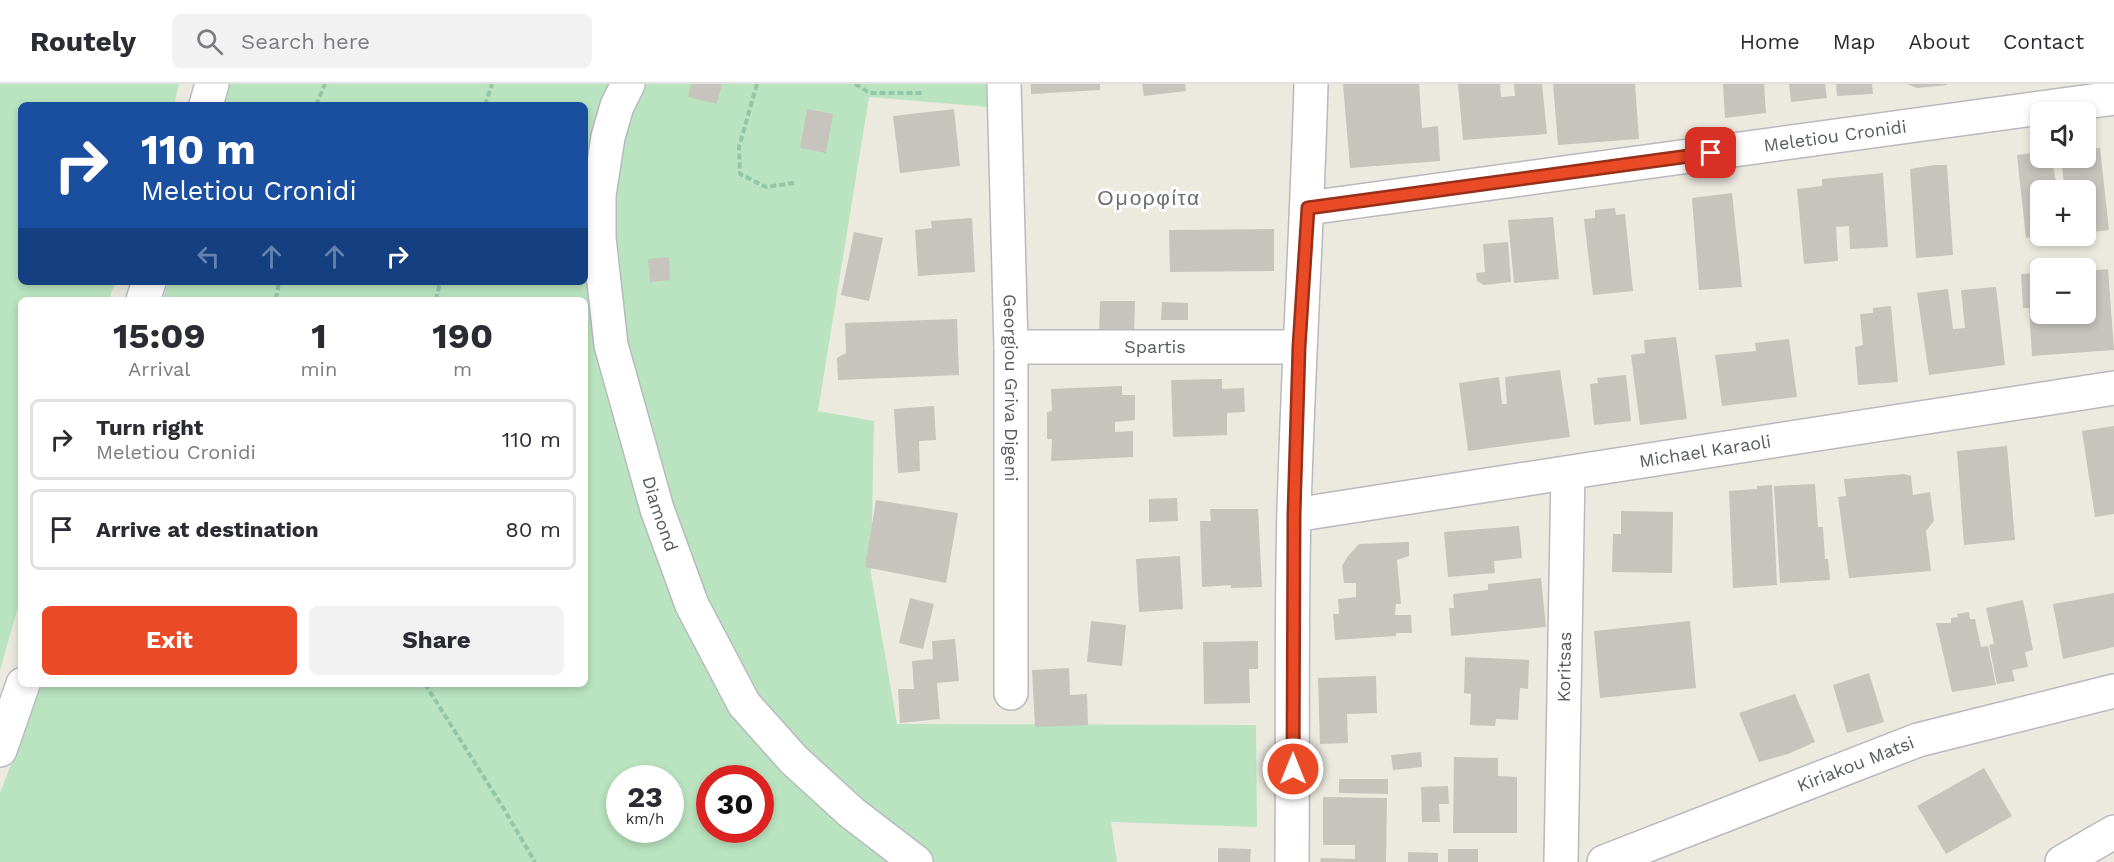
<!DOCTYPE html>
<html lang="en">
<head>
<meta charset="utf-8">
<style>
  :root { --surface:#fff; --page:#f2f2f3; --text:#2b2b33; --muted:#7c7c81; --line:#e1e1e2; --accent:#ea4a26 }
  body { margin:0; font-family:"Work Sans",sans-serif; background:var(--page); color:var(--text); height:100vh; display:flex; flex-direction:column; font-size:22px; white-space:nowrap }
  * { box-sizing:border-box; margin:0 }
  p { font-size:20px; color:var(--muted) }
  .icon { flex:none; width:33px; height:33px; fill:none; stroke:currentColor; stroke-width:2; stroke-linecap:round; stroke-linejoin:round }
  .map { position:relative; flex:1; overflow:hidden }
  .drawer { position:absolute; left:18px; top:213px; width:570px; height:390px; display:flex; flex-direction:column; background:var(--surface); border-radius:9px; box-shadow:0 3px 9px #0003 }
  .drawer>* { flex:none }
  .hud { position:absolute; left:18px; top:18px; width:570px; height:183px; border-radius:9px; box-shadow:0 3px 9px #0003; background:#1a4fa0; color:#fff; overflow:hidden }
  .tools { position:absolute; left:2030px; top:18px; display:grid; gap:12px }
  .tools a { display:grid; place-items:center; width:66px; height:66px; border-radius:9px; background:var(--surface); box-shadow:0 3px 9px #0003; font-size:30px }
  .speed { position:absolute; left:606px; top:681px; display:flex; gap:12px; font-size:30px; font-weight:700; text-align:center }
  .speed>* { display:grid; place-content:center; width:78px; height:78px; border-radius:50%; background:var(--surface); box-shadow:0 3px 9px #0003; line-height:1 }
  .speed small { font-size:15px; font-weight:400 }
  .speed .limit { border:9px solid #d22; background:#fff; color:#111 }
  .pin { position:absolute; display:grid; place-items:center; width:51px; height:51px; color:#fff; margin:-26px; border-radius:12px; box-shadow:0 3px 9px #0006 }
  .me { position:absolute; width:66px; margin:-33px; rotate:0deg; stroke-linejoin:round; filter:drop-shadow(0 0 4px #0008) }
  .turn { display:flex; align-items:center; gap:21px; height:126px; padding:0 24px; font-size:27px }
  .turn .icon { width:78px; height:78px; stroke-width:2.5 }
  .turn b { display:block; font-size:42px; line-height:51px }
  .lanes { display:flex; align-items:center; height:57px; padding:0 24px; background:#0003; justify-content:center; gap:30px; direction:ltr }
  .lanes .off { opacity:.35 }
  .eta { display:flex; justify-content:space-evenly; align-items:center; height:102px; text-align:center }
  .eta b { font-size:36px; font-weight:700; line-height:42px }
  .primary-button { display:flex; gap:12px; margin-top:auto; padding:12px 24px }
  .primary-button a { flex:1; height:69px; border-radius:9px; background:var(--accent); color:#fff; font-size:24px; font-weight:700; line-height:69px; text-align:center }
  .primary-button a+a { background:var(--page); color:var(--text) }
  ul { padding:0; list-style:none }
  li { display:flex; align-items:center; gap:18px; height:81px; margin:0 12px 9px; padding:0 12px; border:3px solid var(--line); border-radius:9px }
  li div { flex:1 }
  li b { display:block; font-size:22px }
  li em { font-style:normal }
  header { display:flex; align-items:center; gap:36px; box-sizing:border-box; height:84px; padding:0 30px; background:var(--surface); border-bottom:2px solid var(--line) }
  header strong { font-size:28px }
  nav { display:flex; gap:33px; margin-inline-start:auto; font-size:21px }
  .search { width:420px; height:54px; background:var(--page); display:flex; align-items:center; gap:15px; box-sizing:border-box; padding:0 21px; border-radius:9px; color:var(--muted); font-size:22px }
  .map>svg:first-child { display:block }
  .green { fill:#bae4bf; fill-rule:evenodd }
  .building { fill:#c6c4bc }
  .lines { fill:none; stroke-linecap:round; stroke-linejoin:round }
  .street-casing { stroke:#b7b9be; stroke-width:36 }
  .secondary-casing { stroke:#babcc4; stroke-width:36 }
  .path { stroke:#93c5a7; stroke-width:4; stroke-dasharray:6 3; stroke-linecap:butt }
  .street { stroke:#fff; stroke-width:33 }
  .secondary { stroke:#fff; stroke-width:33 }
  .route-casing { stroke:#983019; stroke-width:15 }
  .route { stroke:#ea4a26; stroke-width:10 }
  .labels { text-anchor:middle; stroke-width:6; stroke-linejoin:round; paint-order:stroke }
  .street-label { font-size:18px; fill:#585b60; stroke:#fff }
  .quarter-label { font-size:21px; letter-spacing:1.5px; fill:#696d72; stroke:#fff }
</style>
</head>
<body>
<header>
<strong>Routely</strong>
<div class="search"><svg class="icon" aria-label="search" viewBox="0 0 24 24"><circle cx="10" cy="10" r="6"/><path d="M15 15l6 6"/></svg>Search here</div>
<nav><a>Home</a><a>Map</a><a>About</a><a>Contact</a></nav>
</header>
<div class="map">
<svg width="2114" height="778" viewBox="0 0 2114 778">
  <rect width="100%" height="100%" fill="#eceadf"/>
  <path class="green" d="M0,0H179L174,21H21V198H115L109,216H21V513L0,586Z
    M228,0H989V23L869,13L818,327L874,337L871,490L897,640L1256,641L1257,743L1111,738L1117,778H0V709L42,600H585V216H163L168,198H585V21H222ZM620,694H670V746H620ZM710,694H760V746H710Z"/>
  <path class="building" d="M691,0H722L717,20L688,13Z
    M1031,0H1100V6L1031,10Z
    M1142,0H1185L1186,7L1144,12Z
    M1343,0H1419L1422,44L1438,42L1440,77L1350,84Z
    M1458,0H1500L1501,13L1515,12L1514,0H1542L1547,50L1463,56Z
    M1553,0H1635L1639,55L1558,61Z
    M1723,0H1764L1766,29L1725,34Z
    M1789,0H1825L1827,14L1791,18Z
    M1836,0H1872L1873,10L1837,12Z
    M1907,0H1947L1948,1L1917,4Z
    M807,25L833,30L826,69L800,64Z
    M954,25L960,82L900,89L893,32Z
    M2100,64L2109,146L2085,149V106H2071V99L2064,100L2061,74H2085V65Z
    M2040,68V74H2052L2057,106H2040V152L2026,154L2017,71Z
    M1934,81H1947L1953,171L1916,174L1910,85Z
    M1883,89L1888,163L1850,165L1849,142L1836,143L1838,177L1804,180L1797,105L1822,102V95Z
    M1732,109L1742,203L1699,206L1692,114Z
    M1615,124L1616,131L1625,130L1633,207L1593,211L1584,135L1595,134V126Z
    M1553,133L1559,195L1514,199L1508,136Z
    M972,134L975,188L918,192L915,146L932,144L931,137Z
    M1274,145V187L1170,188L1169,146Z
    M854,148L883,154L869,217L841,211Z
    M1508,158L1511,198L1484,201L1477,197L1476,189L1485,188L1483,160Z
    M669,173L670,196L650,198L648,175Z
    M2108,185L2114,266L2032,272L2029,224H2023L2021,190L2040,189V230H2085V187Z
    M1996,203L2005,281L1929,291L1917,209L1948,205L1953,245L1965,244L1961,206Z
    M1100,217H1135L1134,251L1099,250Z
    M1162,218L1188,219V236H1161Z
    M1891,222L1898,298L1858,301L1855,263L1863,261L1860,230L1873,229V224Z
    M957,235L959,291L838,296L837,274L846,269L845,239Z
    M1676,253L1687,335L1640,341L1631,271L1645,269L1644,256Z
    M1789,255L1797,313L1722,322L1715,271L1756,267L1755,259Z
    M1560,286L1570,353L1468,367L1459,299L1499,293L1502,320H1507L1505,293Z
    M1626,291L1631,337L1594,341L1590,300L1598,299L1597,294Z
    M1222,295V305L1244,304L1245,328L1227,329V351L1173,353L1171,296Z
    M1122,302V311H1135V336L1115,338V348L1133,347V373L1051,377L1052,355H1047V328L1052,327L1051,305Z
    M934,322L936,356L919,357L920,387L898,389L894,325Z
    M2114,342V430L2095,433L2082,347Z
    M2007,362L2015,456L1964,461L1957,367Z
    M1905,390L1911,392L1913,411L1930,408L1934,437L1926,447L1931,487L1849,494L1838,413L1846,412L1844,395Z
    M1815,400L1818,443H1823L1825,475H1828L1830,496L1780,499L1774,402Z
    M1772,401L1777,501L1733,504L1729,407L1757,405V402Z
    M1177,414L1178,437L1149,438V415Z
    M876,416L958,429L946,499L865,483Z
    M1210,425H1258L1262,503L1231,504V501L1202,503L1200,437H1211Z
    M1621,427L1673,428L1672,489L1612,488L1613,450H1621Z
    M1519,442L1522,474L1494,477L1495,489L1448,493L1444,448Z
    M1409,458V472L1397,476L1401,520H1396L1395,531H1411L1412,549H1396V552L1335,556L1333,530H1339L1338,515L1356,513V499H1344L1342,482L1348,472L1359,460Z
    M1180,472L1183,525L1139,528L1136,475Z
    M1541,494L1546,543L1451,552L1449,524H1454L1453,510L1488,506V500Z
    M2114,509V563L2063,575L2053,520Z
    M910,514L934,520L923,565L899,559Z
    M2023,516L2033,566L2025,568L2028,583L2012,586L2015,597L1997,600L1989,561L1994,560L1986,524Z
    M1969,528L1970,535H1975L1981,563L1988,562L1996,601L1952,608L1936,539H1951V534L1958,533L1957,530Z
    M1091,537L1126,541L1122,582L1087,578Z
    M1690,537L1696,604L1600,614L1594,547Z
    M955,555L959,597L937,599L940,635L900,639L898,605H914L912,577L933,575L932,557Z
    M1258,557V585H1249L1250,619L1204,620L1203,558Z
    M1465,573L1529,576L1528,605L1520,604L1518,636L1496,635L1495,642L1470,641L1471,610L1464,609Z
    M1069,584L1070,611L1087,610L1088,641L1035,643L1032,586Z
    M1869,589L1884,638L1847,649L1833,601Z
    M1376,592L1377,629L1347,630L1348,659L1320,660L1318,594Z
    M1795,610L1815,658L1788,670L1759,678L1739,629Z
    M1421,668L1422,683L1393,686L1391,671Z
    M1454,673L1498,674V692L1517,693V749H1453Z
    M1984,684L2012,732L1946,770L1917,722Z
    M1339,695H1388V710L1339,709Z
    M1448,702L1449,720H1439L1440,738H1422L1421,703Z
    M1323,713L1387,714L1386,778H1320L1321,774L1355,775V761H1323Z
    M1218,764L1251,765L1250,778H1218Z
    M1448,765H1478V778H1448Z
    M1408,768L1438,769V778H1408Z"/>
  <g class="lines">
    <defs>
      <g id="street">
        <path id="s1" d="M628,0L617,22L608,53L599,111V154L611,261L657,425L692,521L744,620L794,676L852,729L916,778"/>
        <path id="s2" d="M1004,0L1011,263V609"/>
        <path id="s3" d="M1308,124L2114,14"/>
        <path id="s4" d="M1011,263H1299"/>
        <path id="s5" d="M1294,431L2114,304"/>
        <path d="M1292,778C1293,661 1291,544 1294,427C1298,285 1307,143 1311,0"/>
        <path id="s6" d="M1561,778L1568,389"/>
        <path id="s7" d="M1604,778L1918,656L2114,607"/>
        <path d="M2062,778L2114,748"/>
      </g>
      <path id="secondary" d="M206,21L212,0
        M143,216L149,198
        M0,666L23,600"/>
    </defs>
    <use href="#street" class="street-casing"/>
    <use href="#secondary" class="secondary-casing"/>
    <path class="path" d="M757,0L739,63L740,90L766,103L794,99
      M855,0L870,9H924
      M316,21L325,0
      M485,21L492,0
      M276,215L279,198
      M436,216L440,198
      M425,600L504,725L535,778"/>
    <use href="#street" class="street"/>
    <use href="#secondary" class="secondary"/>
  </g>
  <g class="lines">
    <defs>
      <path id="route" d="M1293,685L1294,430L1299,263L1308,124L1711,69"/>
    </defs>
    <use href="#route" class="route-casing"/>
    <use href="#route" class="route"/>
  </g>
  <g class="labels">
    <g class="street-label">
      <text dy="6" stroke="none"><textPath href="#s3" startOffset="532">Meletiou Cronidi</textPath></text>
      <text dy="6" stroke="none"><textPath href="#s4" startOffset="144">Spartis</textPath></text>
      <text dy="6" stroke="none"><textPath href="#s2" startOffset="304">Georgiou Griva Digeni</textPath></text>
      <text dy="6" stroke="none"><textPath href="#s5" startOffset="416">Michael Karaoli</textPath></text>
      <text dy="6" stroke="none"><textPath href="#s1" startOffset="442">Diamond</textPath></text>
      <text dy="6" stroke="none"><textPath href="#s6" startOffset="195">Koritsas</textPath></text>
      <text dy="6" stroke="none"><textPath href="#s7" startOffset="270">Kiriakou Matsi</textPath></text>
    </g>
    <g class="quarter-label">
      <text x="1149" y="121">Ομορφίτα</text>
    </g>
  </g>
</svg>
<div class="tools">
<a><svg class="icon" aria-label="sound" viewBox="0 0 24 24"><path d="M4 9h4l5-4v14l-5-4H4zM17 9q2 3 0 6"/></svg></a>
<a>+</a>
<a>−</a>
</div>
<div class="speed"><div>23<small>km/h</small></div><div class="limit">30</div></div>
<div class="pin" style="left:1711px;top:69px;background:#d93025"><svg class="icon" aria-label="arrive" viewBox="0 0 24 24"><path d="M6 21V4h12l-3 4 3 4H6"/></svg></div>
<svg class="me" style="left:1293px;top:685px" viewBox="-20 -20 40 40"><circle r="17" fill="#ea4a26" stroke="#fff" stroke-width="3"/><path d="M0-11L8 9 0 5-8 9z" fill="#fff"/></svg>
<div class="hud">
<div class="turn"><svg class="icon" aria-label="right" viewBox="0 0 24 24"><path d="M7 20v-9h11M14 6l5 5-5 5"/></svg><div><b>110 m</b>Meletiou Cronidi</div></div>
<div class="lanes"><svg class="icon off" aria-label="left" viewBox="0 0 24 24"><path d="M17 20v-9H6M10 6l-5 5 5 5"/></svg><svg class="icon off" aria-label="ahead" viewBox="0 0 24 24"><path d="M12 20V5M6 11l6-6 6 6"/></svg><svg class="icon off" aria-label="ahead" viewBox="0 0 24 24"><path d="M12 20V5M6 11l6-6 6 6"/></svg><svg class="icon" aria-label="right" viewBox="0 0 24 24"><path d="M7 20v-9h11M14 6l5 5-5 5"/></svg></div>
</div>
<section class="drawer">
<div class="eta">
<div><b>15:09</b><p>Arrival</p></div>
<div><b>1</b><p>min</p></div>
<div><b>190</b><p>m</p></div>
</div>
<ul>
<li><svg class="icon" aria-label="right" viewBox="0 0 24 24"><path d="M7 20v-9h11M14 6l5 5-5 5"/></svg><div><b>Turn right</b><p>Meletiou Cronidi</p></div><em>110 m</em></li>
<li><svg class="icon" aria-label="arrive" viewBox="0 0 24 24"><path d="M6 21V4h12l-3 4 3 4H6"/></svg><div><b>Arrive at destination</b></div><em>80 m</em></li>
</ul>
<div class="primary-button"><a>Exit</a><a>Share</a></div>
</section>
</div>
</body>
</html>
